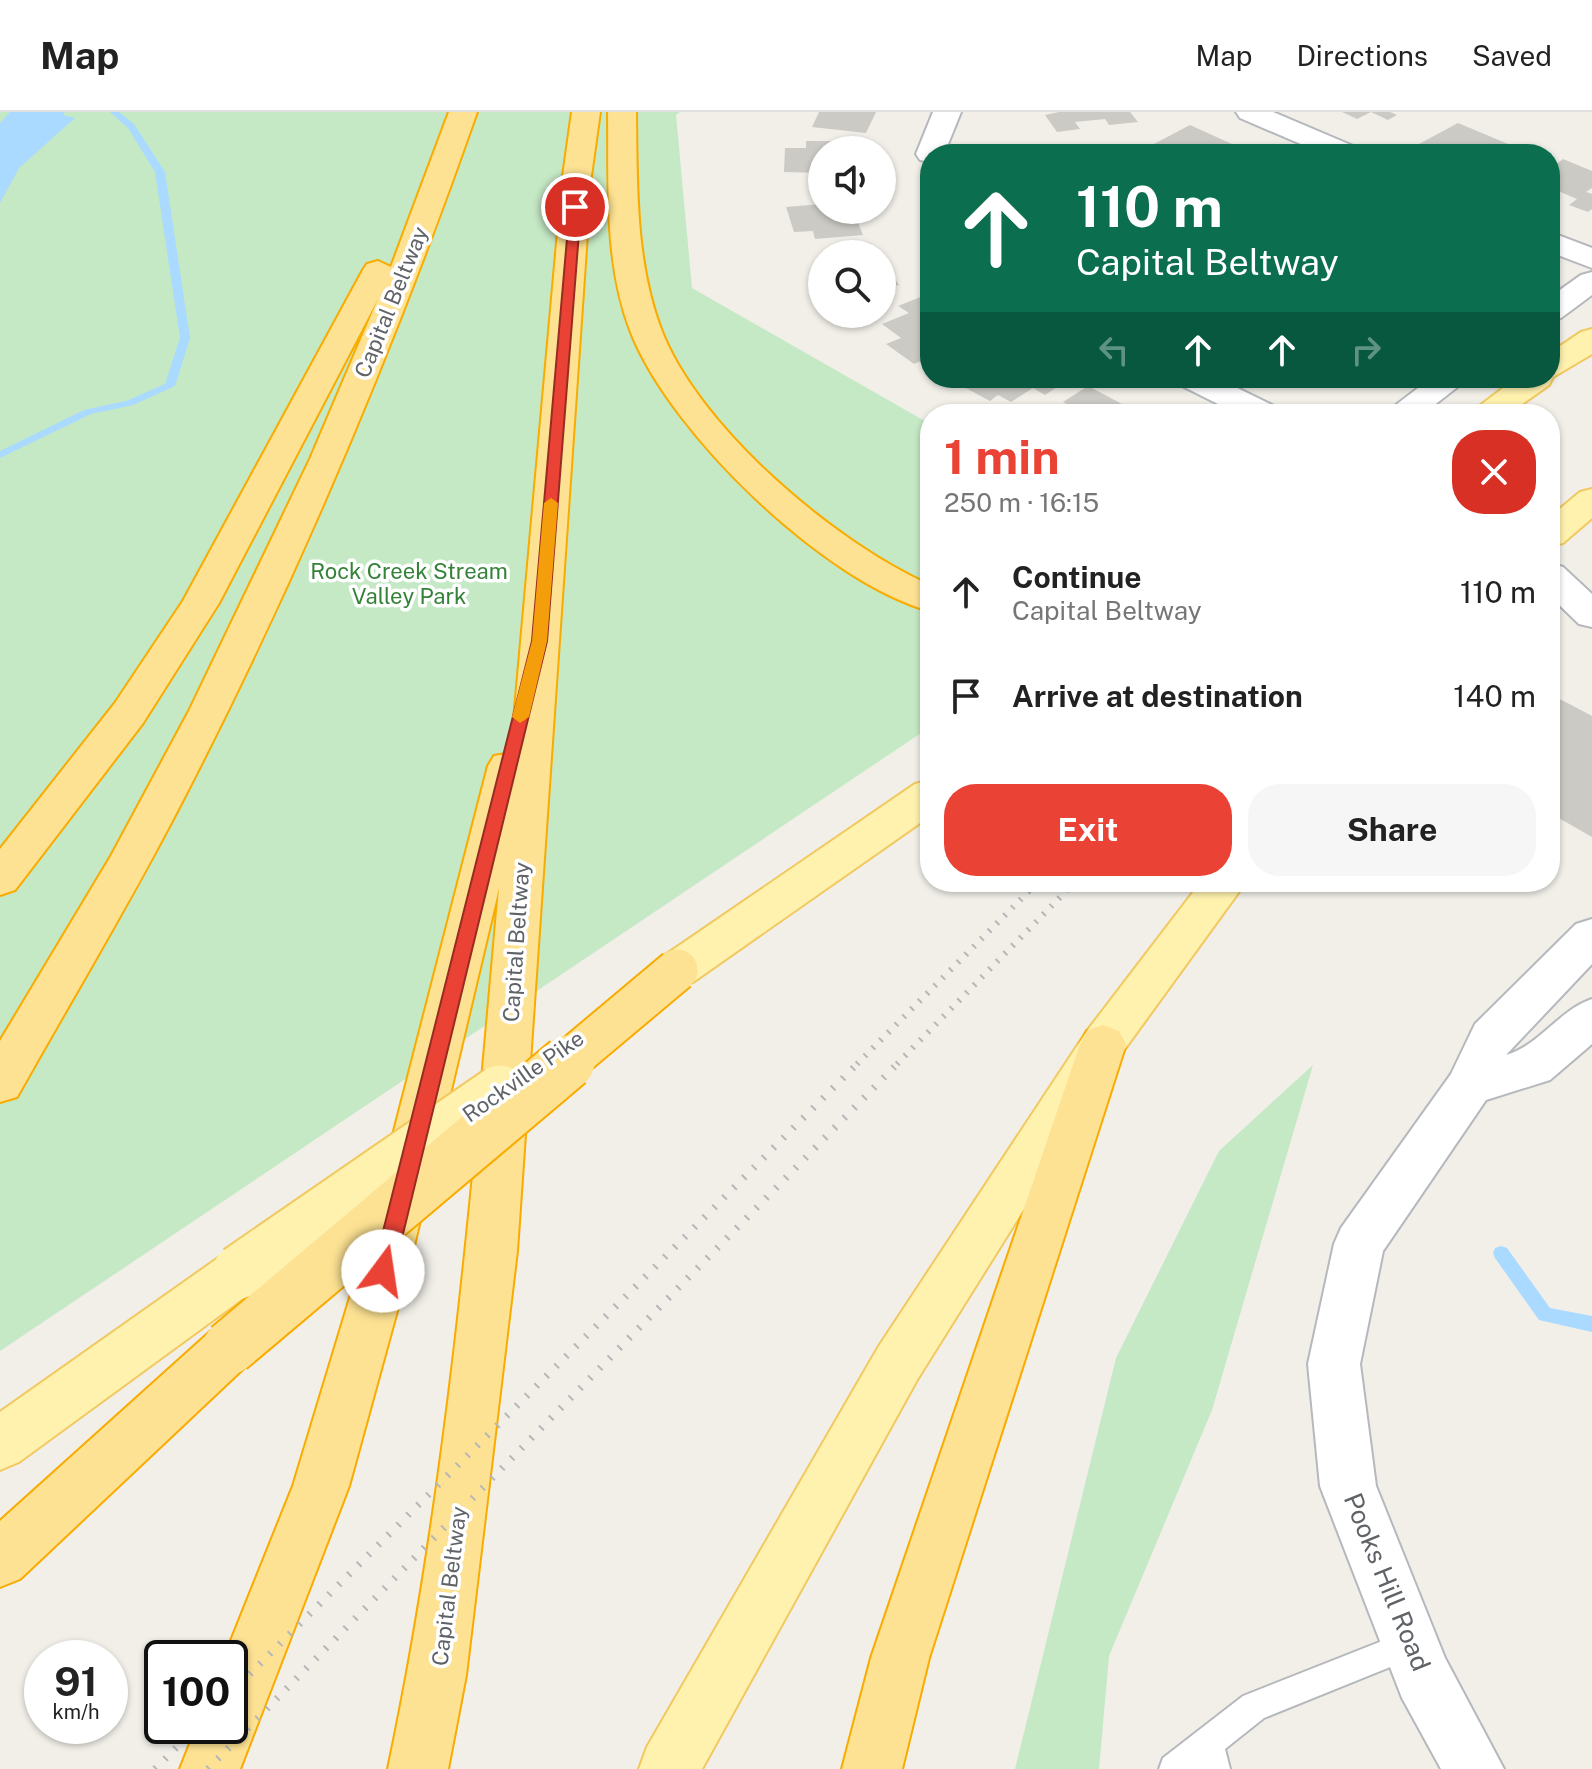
<!DOCTYPE html>
<html lang="en">
<head>
<meta charset="utf-8">
<style>
  :root { --surface:#fff; --page:#f6f6f6; --text:#222; --muted:#767676; --line:#e0e0e0; --accent:#ea4335 }
  body { margin:0; font-family:"Public Sans",sans-serif; background:var(--page); color:var(--text); height:100vh; display:flex; flex-direction:column; font-size:30px; white-space:nowrap }
  * { box-sizing:border-box; margin:0 }
  p { font-size:26px; color:var(--muted) }
  .icon { flex:none; width:44px; height:44px; fill:none; stroke:currentColor; stroke-width:2; stroke-linecap:round; stroke-linejoin:round }
  .map { position:relative; flex:1; overflow:hidden }
  .panel { position:absolute; left:920px; top:292px; width:640px; height:488px; display:flex; flex-direction:column; background:var(--surface); border-radius:32px; box-shadow:0 2px 6px #0004 }
  .panel>* { flex:none }
  .banner { position:absolute; left:920px; top:32px; width:640px; height:244px; border-radius:32px; box-shadow:0 2px 6px #0004; background:#0b6e4f; color:#fff; overflow:hidden }
  .buttons { position:absolute; left:808px; top:24px; display:grid; gap:16px }
  .buttons a { display:grid; place-items:center; width:88px; height:88px; border-radius:50%; background:var(--surface); box-shadow:0 2px 6px #0004; font-size:40px }
  .speed { position:absolute; left:24px; top:1528px; display:flex; gap:16px; font-size:40px; font-weight:700; text-align:center }
  .speed>* { display:grid; place-content:center; width:104px; height:104px; border-radius:50%; background:var(--surface); box-shadow:0 2px 6px #0004; line-height:1 }
  .speed small { font-size:20px; font-weight:400 }
  .speed .limit { border:4px solid #111; border-radius:12px; background:#fff; color:#111 }
  .pin { position:absolute; display:grid; place-items:center; width:68px; height:68px; color:#fff; margin:-34px; border:4px solid #fff; border-radius:50%; box-shadow:0 2px 8px #0007 }
  .me { position:absolute; width:88px; margin:-44px; rotate:14deg; stroke-linejoin:round; filter:drop-shadow(0 0 6px #0008) }
  .turn { display:flex; align-items:center; gap:28px; height:168px; padding:0 24px; font-size:36px }
  .turn .icon { width:104px; height:104px; stroke-width:2.5 }
  .turn b { display:block; font-size:56px; line-height:68px }
  .lanes { display:flex; align-items:center; height:76px; padding:0 24px; background:#0003; justify-content:center; gap:40px; direction:ltr }
  .lanes .off { opacity:.35 }
  .round { display:grid; place-items:center; flex:none; width:84px; height:84px; border-radius:32px; background:var(--page) }
  .overview { display:flex; align-items:center; justify-content:space-between; height:136px; padding:0 24px }
  h1 { font-size:48px; font-weight:700; line-height:60px; color:var(--accent) }
  .action { display:flex; gap:16px; margin-top:auto; padding:16px 24px }
  .action a { flex:1; height:92px; border-radius:32px; background:var(--accent); color:#fff; font-size:32px; font-weight:700; line-height:92px; text-align:center }
  .action a+a { background:var(--page); color:var(--text) }
  ul { padding:0; list-style:none }
  li { display:flex; align-items:center; gap:24px; height:104px; padding:0 24px }
  li div { flex:1 }
  li b { display:block; font-size:30px }
  li em { font-style:normal }
  header { display:flex; align-items:center; gap:48px; box-sizing:border-box; height:112px; padding:0 40px; background:var(--surface); border-bottom:2px solid var(--line) }
  header strong { font-size:38px }
  nav { display:flex; gap:44px; margin-inline-start:auto; font-size:28px }
  .map>svg:first-child { display:block }
  .green { fill:#c5e8c5 }
  .water { fill:#aadaff }
  .lines { fill:none; stroke-linecap:round; stroke-linejoin:round }
  .stream { fill:#aadaff; fill-rule:evenodd }
  .building { fill:#cccac5 }
  .service-casing { stroke:#b5b8bc; stroke-width:4 }
  .minor-casing { stroke:#b5b8bc; stroke-width:4 }
  .tertiary-casing { stroke:#b5b8bc; stroke-width:4 }
  .primary-casing { stroke:#f2c960; stroke-width:4 }
  .motorway-casing { stroke:#f9ab00; stroke-width:4 }
  .service { fill:#fff; fill-rule:evenodd }
  .minor { fill:#fff; fill-rule:evenodd }
  .tertiary { fill:#fff; fill-rule:evenodd }
  .primary { fill:#fff2af; fill-rule:evenodd }
  .motorway { fill:#fde293; fill-rule:evenodd }
  .rail-far1 { stroke:#b6b7b8; stroke-width:6; stroke-dasharray:2 9; stroke-linecap:butt }
  .rail { stroke:#b6b7b8; stroke-width:7; stroke-dasharray:2 12; stroke-linecap:butt }
  .primary-bridge-casing { stroke:#f2c960; stroke-width:57; stroke-linecap:butt }
  .motorway-bridge-far1-casing { stroke:#f9ab00; stroke-width:45; stroke-linecap:butt }
  .motorway-bridge-casing { stroke:#f9ab00; stroke-width:57; stroke-linecap:butt }
  .primary-bridge { stroke:#fff2af; stroke-width:53 }
  .motorway-bridge-far1 { stroke:#fde293; stroke-width:41 }
  .motorway-bridge { stroke:#fde293; stroke-width:53 }
  .route { fill:#ea4335; stroke:#982c22; stroke-width:2 }
  .slow { fill:#f59e0b }
  .labels { text-anchor:middle; stroke-width:7; stroke-linejoin:round; paint-order:stroke }
  .street-label { font-size:22px; fill:#5f6368; stroke:#fff }
  .park-label { font-size:22px; fill:#348238; stroke:#fff }
  .near-street-label { font-size:26px; fill:#5f6368; stroke:#fff }
</style>
</head>
<body>
<header>
<strong>Map</strong>
<nav><a>Map</a><a>Directions</a><a>Saved</a></nav>
</header>
<div class="map">
<svg width="1592" height="1657" viewBox="0 0 1592 1657">
  <rect width="100%" height="100%" fill="#f1efe8"/>
  <path class="green" d="M0,0H680L676,3L692,176L930,312V615L0,1239Z
    M1313,953L1212,1298L1109,1544L1099,1657H1015L1116,1246L1219,1039Z"/>
  <path class="water" d="M10,0H65L63,3L75,6L19,56L0,91V11Z"/>
  <g class="lines">
    <path class="stream" d="M110,0H119L134,12L165,60L190,226L175,274L133,293L91,302L0,346V339L84,298L126,289L165,272L180,226L155,60L128,16Z
      M1501,1134L1507,1136L1550,1196L1592,1204V1220L1539,1208L1495,1146L1493,1141L1495,1136Z"/>
  </g>
  <path class="building" d="M819,0H876L866,21L812,15Z
    M1059,0H1130L1138,10L1109,13L1105,7L1075,10L1080,17L1057,20L1045,3Z
    M1342,0H1390L1397,3L1388,8L1371,0L1357,7Z
    M1458,11L1513,34L1498,42H1479L1459,34L1441,42L1419,32Z
    M1190,13L1254,42H1170L1152,33Z
    M806,29H854V38H822V61L784,60L785,36H806Z
    M1014,39H1062V42H1014Z
    M1563,47L1592,59V76L1586,80L1592,82V97L1588,100L1569,93L1577,87L1558,79L1550,85V57Z
    M822,92V98H853L863,123L815,127L813,119L794,120L786,95Z
    M870,131L877,142H821V140Z
    M882,149L899,173L882,176Z
    M928,182L930,245L914,252L886,232L901,226L882,212L909,201L898,194Z
    M970,266H1064L1068,268L1045,283L1033,276L1011,290L998,283L990,289L960,273Z
    M1088,274L1141,302H1071L1077,298L1063,290Z
    M1556,585L1592,604V725L1550,701V591Z"/>
  <g class="lines">
    <defs>
      <path id="service" d="M1410,1518L1420,1523L1425,1533L1420,1543L1264,1606L1225,1637L1230,1657H1159L1163,1646L1243,1584Z"/>
      <path id="minor" d="M933,0H961L944,42H930V50L920,48L916,42Z
        M1236,0H1273L1358,36L1362,42H1324L1240,6Z
        M1550,120L1592,136V156L1550,140Z
        M1592,160V183L1561,206L1550,208V185L1581,163Z
        M1176,266H1217L1276,295L1281,302H1238L1180,273Z
        M1431,266H1469L1423,302H1384Z"/>
      <path id="tertiary" d="M1550,451L1563,455L1592,482V515L1579,512L1550,484Z
        M1592,807V852L1506,943C1540,933 1559,898 1592,887V932L1550,968L1486,988L1383,1139L1360,1252L1376,1374L1445,1546L1504,1657H1441L1402,1586L1320,1374L1308,1252L1334,1132L1341,1116L1451,962L1475,912L1576,812Z"/>
      <path id="primary" d="M1592,217V242L1553,265L1549,273L1508,302H1469L1516,266H1550V241L1581,220Z
        M1592,377V406L1563,431L1550,434V405L1580,380Z
        M930,668V704L693,870L677,876L661,870L655,858L661,846L915,672Z
        M1201,770H1246L1119,945L917,1268L702,1657H639L647,1635L879,1234L1087,919Z
        M239,1137L257,1144L264,1160L257,1176L19,1350L0,1358V1300L221,1144Z"/>
      <path id="motorway" d="M449,0H477C395,234 299,463 185,684C133,786 73,885 17,985L0,990V929L111,744L189,599L310,347L378,187L219,491L143,611L15,778L0,783V737L115,591L183,489L363,158L367,152L378,149L391,155Z
        M572,0H600L591,64L517,1139L466,1563L448,1657H388C449,1368 473,1070 499,776L408,1159L349,1374L240,1657H180L197,1614H230V1546H224L293,1374L358,1159L488,654L494,644L511,641L563,64Z
        M608,0H636C637,71 635,149 661,217C698,315 835,431 930,473V499C825,471 668,319 630,218C604,150 609,71 608,0Z
        M1103,913L1119,919L1126,932L929,1546L902,1657H842L871,1546L1080,932L1087,919Z
        M229,1212L247,1219L255,1236L247,1253L20,1467L0,1475V1409L211,1219Z"/>
    </defs>
    <use href="#service" class="service-casing"/>
    <use href="#minor" class="minor-casing"/>
    <use href="#tertiary" class="tertiary-casing"/>
    <use href="#primary" class="primary-casing"/>
    <use href="#motorway" class="motorway-casing"/>
    <use href="#service" class="service"/>
    <use href="#minor" class="minor"/>
    <use href="#tertiary" class="tertiary"/>
    <use href="#primary" class="primary"/>
    <use href="#motorway" class="motorway"/>
    <path class="rail-far1" d="M857,952L1038,770
      M897,952L1075,770"/>
    <path class="rail" d="M230,1582L859,950
      M155,1657L198,1614
      M208,1657L899,950"/>
    <defs>
      <path id="primary-bridge" d="M239,1160L500,980"/>
      <path id="motorway-bridge-far1" d="M565,952L677,858"/>
      <path id="motorway-bridge" d="M229,1236L568,950"/>
    </defs>
    <use href="#primary-bridge" class="primary-bridge-casing"/>
    <use href="#motorway-bridge-far1" class="motorway-bridge-far1-casing"/>
    <use href="#motorway-bridge" class="motorway-bridge-casing"/>
    <use href="#primary-bridge" class="primary-bridge"/>
    <use href="#motorway-bridge-far1" class="motorway-bridge-far1"/>
    <use href="#motorway-bridge" class="motorway-bridge"/>
  </g>
  <path class="route" d="M570,92L581,95L547,529L394,1159L391,1165L383,1168L376,1165L373,1159L532,529Z"/>
  <path class="slow" d="M551,386L558,391L547,529L529,605L520,611L512,605L532,529L544,391Z"/>
  <g class="labels">
    <g class="street-label">
      <text transform="translate(391 190) rotate(-68)" y="8">Capital Beltway</text>
      <text transform="translate(516 830) rotate(-86)" y="8">Capital Beltway</text>
      <text transform="translate(523 964) rotate(-35)" y="8">Rockville Pike</text>
      <text transform="translate(449 1474) rotate(-83)" y="8">Capital Beltway</text>
    </g>
    <g class="park-label">
      <text x="409" y="467">Rock Creek Stream<tspan x="409" dy="25">Valley Park</tspan></text>
    </g>
    <g class="near-street-label">
      <text transform="translate(1387 1470) rotate(68)" y="9">Pooks Hill Road</text>
    </g>
  </g>
</svg>
<div class="buttons">
<a><svg class="icon" aria-label="sound" viewBox="0 0 24 24"><path d="M4 9h4l5-4v14l-5-4H4zM17 9q2 3 0 6"/></svg></a>
<a><svg class="icon" aria-label="search" viewBox="0 0 24 24"><circle cx="10" cy="10" r="6"/><path d="M15 15l6 6"/></svg></a>
</div>
<div class="speed"><div>91<small>km/h</small></div><div class="limit">100</div></div>
<div class="pin" style="left:575px;top:95px;background:#d93025"><svg class="icon" aria-label="arrive" viewBox="0 0 24 24"><path d="M6 21V4h12l-3 4 3 4H6"/></svg></div>
<svg class="me" style="left:383px;top:1159px" viewBox="-20 -20 40 40"><circle r="19" fill="#fff"/><path d="M0-13L10 11 0 6-10 11z" fill="#ea4335"/></svg>
<div class="banner">
<div class="turn"><svg class="icon" aria-label="ahead" viewBox="0 0 24 24"><path d="M12 20V5M6 11l6-6 6 6"/></svg><div><b>110 m</b>Capital Beltway</div></div>
<div class="lanes"><svg class="icon off" aria-label="left" viewBox="0 0 24 24"><path d="M17 20v-9H6M10 6l-5 5 5 5"/></svg><svg class="icon" aria-label="ahead" viewBox="0 0 24 24"><path d="M12 20V5M6 11l6-6 6 6"/></svg><svg class="icon" aria-label="ahead" viewBox="0 0 24 24"><path d="M12 20V5M6 11l6-6 6 6"/></svg><svg class="icon off" aria-label="right" viewBox="0 0 24 24"><path d="M7 20v-9h11M14 6l5 5-5 5"/></svg></div>
</div>
<section class="panel">
<div class="overview"><div><h1>1 min</h1><p>250 m · 16:15</p></div><a class="round" style="background:#d93025;color:#fff"><svg class="icon" aria-label="close" viewBox="0 0 24 24"><path d="M6 6l12 12M18 6L6 18"/></svg></a></div>
<ul>
<li><svg class="icon" aria-label="ahead" viewBox="0 0 24 24"><path d="M12 20V5M6 11l6-6 6 6"/></svg><div><b>Continue</b><p>Capital Beltway</p></div><em>110 m</em></li>
<li><svg class="icon" aria-label="arrive" viewBox="0 0 24 24"><path d="M6 21V4h12l-3 4 3 4H6"/></svg><div><b>Arrive at destination</b></div><em>140 m</em></li>
</ul>
<div class="action"><a>Exit</a><a>Share</a></div>
</section>
</div>
</body>
</html>
